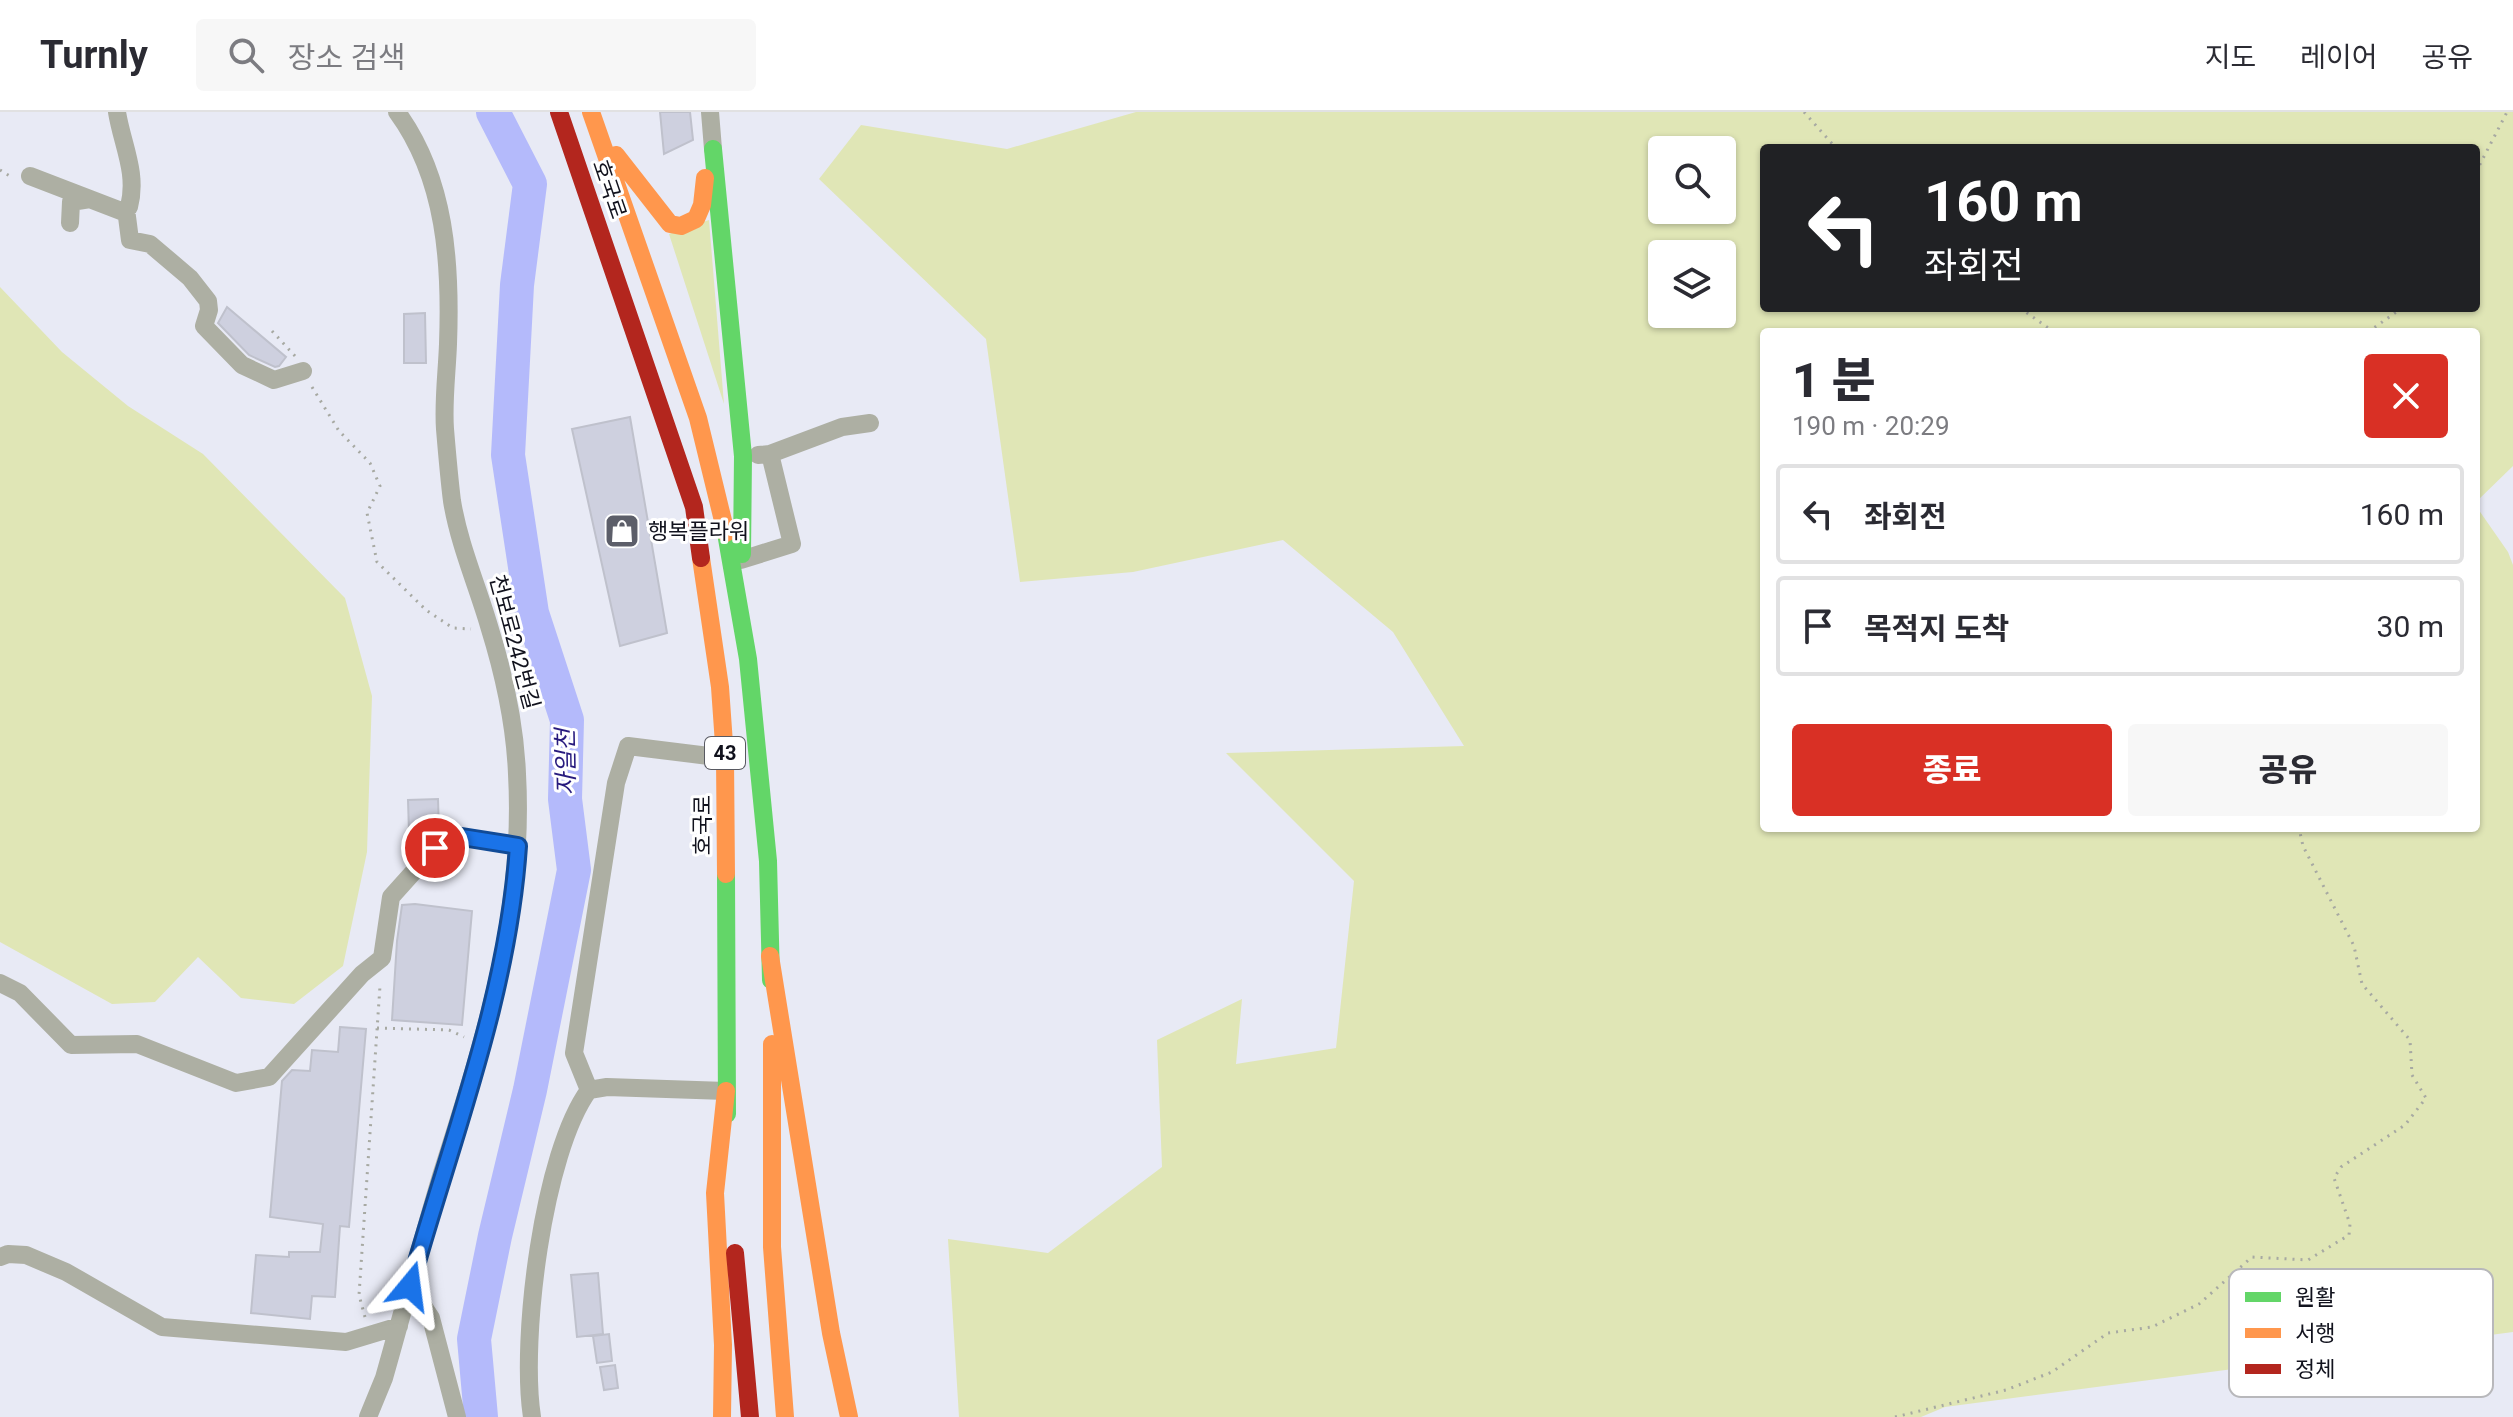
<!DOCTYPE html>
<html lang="ko">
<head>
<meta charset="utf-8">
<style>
  :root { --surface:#fff; --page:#f7f7f7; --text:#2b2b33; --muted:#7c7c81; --line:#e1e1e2; --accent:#d93025 }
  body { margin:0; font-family:Roboto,"Noto Sans KR",sans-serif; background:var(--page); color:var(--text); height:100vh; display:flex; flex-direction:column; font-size:30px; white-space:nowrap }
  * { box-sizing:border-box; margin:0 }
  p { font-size:26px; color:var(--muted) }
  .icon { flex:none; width:44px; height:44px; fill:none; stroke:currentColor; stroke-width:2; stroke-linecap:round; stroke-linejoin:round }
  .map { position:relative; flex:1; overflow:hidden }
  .details { position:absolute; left:1760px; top:216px; width:720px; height:504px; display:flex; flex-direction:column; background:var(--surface); border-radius:8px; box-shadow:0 2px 6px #0004 }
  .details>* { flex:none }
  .top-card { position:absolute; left:1760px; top:32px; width:720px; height:168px; border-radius:8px; box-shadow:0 2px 6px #0004; background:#202124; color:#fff; overflow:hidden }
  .tools { position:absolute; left:1648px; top:24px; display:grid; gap:16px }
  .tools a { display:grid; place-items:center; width:88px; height:88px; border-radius:8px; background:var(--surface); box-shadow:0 2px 6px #0004; font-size:40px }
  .pin { position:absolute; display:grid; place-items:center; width:68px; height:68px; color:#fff; margin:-34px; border:4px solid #fff; border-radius:50%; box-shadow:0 2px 8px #0007 }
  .me { position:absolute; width:88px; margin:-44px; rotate:16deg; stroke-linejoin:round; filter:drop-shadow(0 0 6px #0008) }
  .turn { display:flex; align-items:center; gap:28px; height:168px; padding:0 32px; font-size:36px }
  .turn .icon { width:104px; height:104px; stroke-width:2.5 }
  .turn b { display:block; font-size:56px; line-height:68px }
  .round { display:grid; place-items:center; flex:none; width:84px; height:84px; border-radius:8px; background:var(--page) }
  .headline { display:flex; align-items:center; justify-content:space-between; height:136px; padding:0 32px }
  h1 { font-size:48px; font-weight:800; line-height:60px }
  .cta { display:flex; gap:16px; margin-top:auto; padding:16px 32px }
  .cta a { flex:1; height:92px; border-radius:8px; background:var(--accent); color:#fff; font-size:32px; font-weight:800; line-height:92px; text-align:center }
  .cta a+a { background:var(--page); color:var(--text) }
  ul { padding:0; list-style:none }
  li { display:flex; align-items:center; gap:24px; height:100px; margin:0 16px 12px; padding:0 16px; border:4px solid var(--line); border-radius:8px }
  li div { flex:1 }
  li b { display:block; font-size:30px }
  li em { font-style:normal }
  header { display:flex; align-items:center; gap:48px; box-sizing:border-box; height:112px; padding:0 40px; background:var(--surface); border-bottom:2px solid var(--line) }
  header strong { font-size:38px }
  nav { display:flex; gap:44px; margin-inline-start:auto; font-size:28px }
  .search { width:560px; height:72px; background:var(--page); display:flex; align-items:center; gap:20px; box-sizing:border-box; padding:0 28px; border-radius:8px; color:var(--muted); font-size:30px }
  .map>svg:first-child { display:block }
  .green { fill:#e0e6b6; fill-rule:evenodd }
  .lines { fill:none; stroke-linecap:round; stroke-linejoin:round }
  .river { stroke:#b4bafb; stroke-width:34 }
  .building { fill:#ced0df; stroke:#bfc1cc; stroke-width:2 }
  .path { stroke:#a7a9a2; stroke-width:3; stroke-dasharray:2 6; stroke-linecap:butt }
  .street { stroke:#adafa3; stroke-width:18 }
  .fast { stroke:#63d668; stroke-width:18 }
  .slow { stroke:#ff974d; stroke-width:18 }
  .jam { stroke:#b3261e; stroke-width:18 }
  .route-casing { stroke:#114b97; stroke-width:20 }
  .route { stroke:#1a73e8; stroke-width:14 }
  .labels { text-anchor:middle; stroke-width:6; stroke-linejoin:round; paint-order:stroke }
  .shield { fill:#fff; stroke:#585961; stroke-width:2 }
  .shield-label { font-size:20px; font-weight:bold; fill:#11121d }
  .street-label { font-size:22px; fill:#11121d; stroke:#fff }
  .poi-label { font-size:22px; fill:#11121d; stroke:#fff; text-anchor:start }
  .water-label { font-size:24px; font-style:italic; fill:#281b7e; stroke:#fff }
  .key { fill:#fff; stroke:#b8b8bb; stroke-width:2 }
  .key-label { font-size:22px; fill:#11121d }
</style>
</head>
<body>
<header>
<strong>Turnly</strong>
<div class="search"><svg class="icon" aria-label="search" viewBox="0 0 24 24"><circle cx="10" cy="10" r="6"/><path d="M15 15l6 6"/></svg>장소 검색</div>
<nav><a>지도</a><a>레이어</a><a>공유</a></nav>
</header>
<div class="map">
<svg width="2513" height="1305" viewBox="0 0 2513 1305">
  <rect width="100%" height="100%" fill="#e8eaf5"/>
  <path class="green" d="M1136,0H2513V354L2476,390V220H1764V716H2476V394L2508,440L2513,453V1220L1945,1295L1921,1305H959L948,1127L1048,1141L1162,1055L1157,928L1242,887L1236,952L1336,936L1354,769L1226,641L1464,634L1393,520L1283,428L1133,460L1020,470L986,227L819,67L861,13L1007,37ZM2476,36V196H1764V36ZM1722,38V98H1662V38ZM1662,142H1722V202H1662Z
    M709,108L724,292L669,122Z
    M0,175L62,240L128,294L203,342L345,486L372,584L367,740L343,854L294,892L241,886L198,845L155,890L112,892L0,830Z"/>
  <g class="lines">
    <path class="river" d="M481,1305L474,1227L495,1124L530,978L574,758L565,687L567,608L532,501L508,343L517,173L530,72L493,0"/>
  </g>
  <path class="building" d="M660,0H690L693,28L664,42Z
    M227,195L286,245L279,254L275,255L249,243L218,211Z
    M425,201L426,251H404V202Z
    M630,305L667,521L620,534L572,317Z
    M438,687L439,720H409L408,688Z
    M415,792L472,799L462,913L392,908L397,829L402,793Z
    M340,915L366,917L349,1115L340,1114L335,1185L312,1184L310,1207L251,1201L256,1143L289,1145V1140H320L323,1112L270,1105L282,969L292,958L310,959L312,938L338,940Z
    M598,1161L603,1222L577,1225L571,1163Z
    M609,1222L612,1249L597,1251L593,1224Z
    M615,1253L618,1276L604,1278L600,1255Z"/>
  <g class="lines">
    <path class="path" d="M1804,0L1836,36
      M0,58L13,66
      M2476,60L2507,0
      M2020,196L2054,220
      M272,219L295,244
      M2368,220L2402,196
      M312,275L339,319L370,351L380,374L367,401L377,450L426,498L453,516L471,517
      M377,916L449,918L464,925
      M365,1205L359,1183L380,874
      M1895,1305L2006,1278L2052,1260L2108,1221L2152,1215L2199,1192L2252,1145L2308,1148L2349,1123L2350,1112L2334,1066L2341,1055L2405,1013L2426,986L2412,963L2410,928L2362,872L2354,834L2303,734L2299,716"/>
    <path class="street" d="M710,0L713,37
      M30,64L121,99L129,95C138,61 122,32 117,0
      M126,97L130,128L150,132L190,166L208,189L209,198L204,214L242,253L274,268L303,259
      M70,111L71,90L90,87
      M758,343L770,342L842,315L870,311
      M741,448L792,432L770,342
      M0,871L20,881L71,933L137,932L236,971L269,965L362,862L382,846L391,785L435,736L462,725L518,734
      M589,978L574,941L616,671L628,634L725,646
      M0,1145L8,1142L26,1143L66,1160L162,1215L346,1230L399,1214
      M410,1174L431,1206L457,1305
      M368,1305L384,1266C403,1199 421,1131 441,1064C483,931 525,804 517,662C515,612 504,562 489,514C477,473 459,432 452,389C449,365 447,341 445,317C443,289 447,260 448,232C451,152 446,67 397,0
      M532,1305C520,1228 543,1040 589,978L607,975L726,979"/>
    <path class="fast" d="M713,37L743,344L742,442
      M726,421L748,547L768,749L771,868
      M726,762L727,1002"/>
    <path class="slow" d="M591,0L698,306L726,421
      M616,43L670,112L681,114L696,107L702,93L705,66
      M701,446L720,575L725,646L726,762
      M770,844L831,1221L849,1305
      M772,932V1135L785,1305
      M722,1305L723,1233L715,1081L726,979"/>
    <path class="jam" d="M559,0L694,395L701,446
      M735,1141L750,1305"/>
  </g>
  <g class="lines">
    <defs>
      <path id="route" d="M410,1174C451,1028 508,885 518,734L462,725L435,736"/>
    </defs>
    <use href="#route" class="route-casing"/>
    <use href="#route" class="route"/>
  </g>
  <defs>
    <symbol id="shop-square" viewBox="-11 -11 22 22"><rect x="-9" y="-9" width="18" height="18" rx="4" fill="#5c5e69" stroke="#fff"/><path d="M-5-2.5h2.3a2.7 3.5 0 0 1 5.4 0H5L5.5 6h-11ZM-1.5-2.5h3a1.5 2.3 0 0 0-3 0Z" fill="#fff"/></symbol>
  </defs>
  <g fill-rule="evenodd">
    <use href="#shop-square" x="602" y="399" width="40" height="40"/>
  </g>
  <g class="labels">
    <rect class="shield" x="705" y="625" width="40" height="32" rx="6"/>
    <g class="shield-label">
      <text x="725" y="648">43</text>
    </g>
    <g class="street-label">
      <text transform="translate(610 77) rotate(71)" y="8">호국로</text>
      <text transform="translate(515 530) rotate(75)" y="8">천보로242번길</text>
      <text transform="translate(702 713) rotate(-90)" y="8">호국로</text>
    </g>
    <g class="poi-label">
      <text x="648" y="427">행복플라워</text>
    </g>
    <g class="water-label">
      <text transform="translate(566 650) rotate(-91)" y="8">자일천</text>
    </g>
  </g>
  <rect x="2229" y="1157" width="264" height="128" rx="12" class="key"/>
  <rect x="2245" y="1180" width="36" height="10" fill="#63d668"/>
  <rect x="2245" y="1216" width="36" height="10" fill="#ff974d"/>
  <rect x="2245" y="1252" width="36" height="10" fill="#b3261e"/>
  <g class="key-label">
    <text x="2295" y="1193">원활</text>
    <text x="2295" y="1229">서행</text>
    <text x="2295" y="1265">정체</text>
  </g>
</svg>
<div class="tools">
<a><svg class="icon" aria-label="search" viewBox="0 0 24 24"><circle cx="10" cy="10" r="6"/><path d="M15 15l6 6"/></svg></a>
<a><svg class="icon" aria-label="layers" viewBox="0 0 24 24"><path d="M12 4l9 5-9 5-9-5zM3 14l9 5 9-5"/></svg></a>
</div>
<div class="pin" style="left:435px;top:736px;background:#d93025"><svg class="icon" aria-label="arrive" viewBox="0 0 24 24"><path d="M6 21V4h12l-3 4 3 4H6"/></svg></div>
<svg class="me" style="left:410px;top:1174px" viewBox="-20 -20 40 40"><path d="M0-17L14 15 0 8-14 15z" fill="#1a73e8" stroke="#fff" stroke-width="4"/></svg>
<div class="top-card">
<div class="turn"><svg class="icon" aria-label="left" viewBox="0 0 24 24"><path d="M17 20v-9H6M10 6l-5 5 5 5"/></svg><div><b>160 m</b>좌회전</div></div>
</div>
<section class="details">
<div class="headline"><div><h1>1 분</h1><p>190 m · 20:29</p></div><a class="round" style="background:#d93025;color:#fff"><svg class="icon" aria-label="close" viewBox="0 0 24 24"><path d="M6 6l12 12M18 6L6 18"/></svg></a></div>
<ul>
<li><svg class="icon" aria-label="left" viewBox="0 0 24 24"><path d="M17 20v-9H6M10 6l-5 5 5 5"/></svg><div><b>좌회전</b></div><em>160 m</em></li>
<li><svg class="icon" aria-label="arrive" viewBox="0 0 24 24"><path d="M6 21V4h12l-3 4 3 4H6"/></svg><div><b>목적지 도착</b></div><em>30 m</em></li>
</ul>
<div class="cta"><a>종료</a><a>공유</a></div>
</section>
</div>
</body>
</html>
